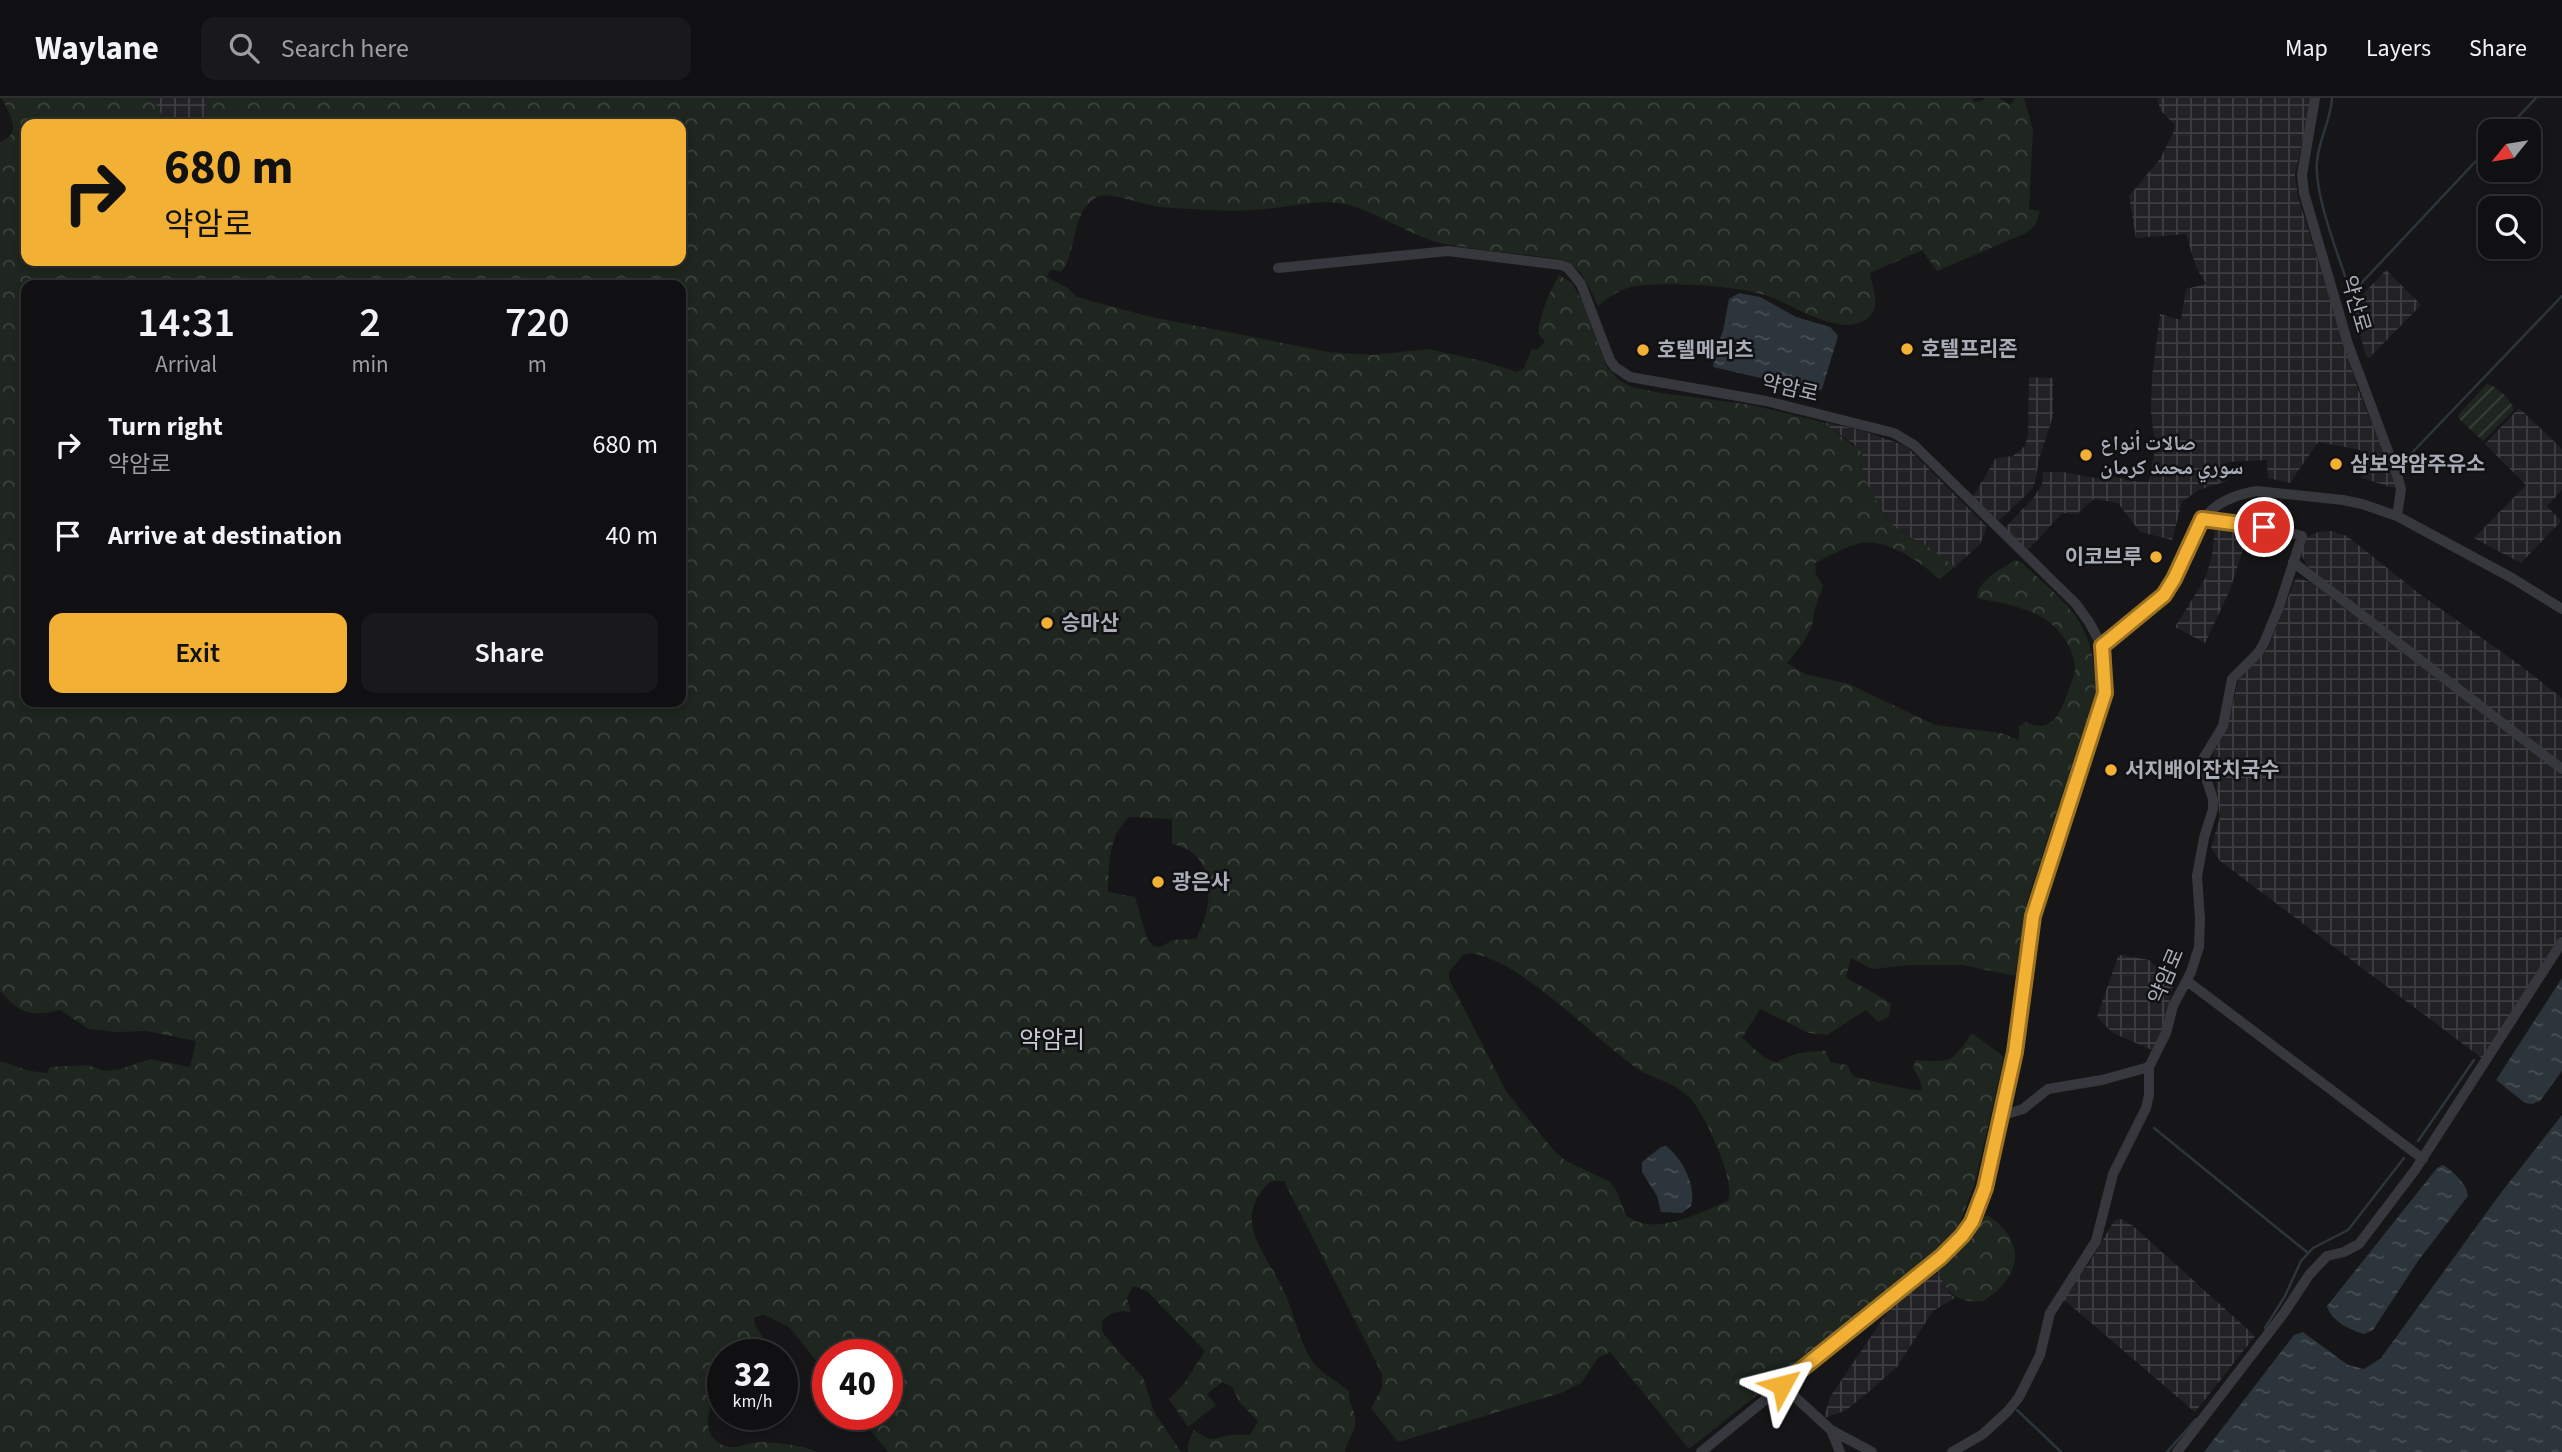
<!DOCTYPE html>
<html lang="en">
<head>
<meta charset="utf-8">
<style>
  :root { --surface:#101012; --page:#19191b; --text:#f1f3f6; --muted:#9c9d9f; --line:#303032; --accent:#f2b134 }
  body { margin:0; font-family:"Source Sans 3","Noto Naskh Arabic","Noto Sans KR",sans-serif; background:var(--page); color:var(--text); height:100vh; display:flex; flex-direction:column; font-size:26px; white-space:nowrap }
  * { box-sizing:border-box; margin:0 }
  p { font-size:23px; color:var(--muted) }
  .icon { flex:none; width:38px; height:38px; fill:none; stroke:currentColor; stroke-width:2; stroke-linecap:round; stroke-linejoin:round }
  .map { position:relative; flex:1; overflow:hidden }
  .details { position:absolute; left:21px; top:182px; width:665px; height:427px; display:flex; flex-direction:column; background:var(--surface); border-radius:14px; box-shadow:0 4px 10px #0003,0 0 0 2px var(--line) }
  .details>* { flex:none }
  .hud { position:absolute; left:21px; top:21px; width:665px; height:147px; border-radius:14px; box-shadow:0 4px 10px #0003,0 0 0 2px var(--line); background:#f2b134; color:#111; overflow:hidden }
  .needle { width:46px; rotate:240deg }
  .fabs { position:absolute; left:2478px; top:21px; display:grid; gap:14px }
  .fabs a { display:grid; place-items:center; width:63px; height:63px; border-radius:14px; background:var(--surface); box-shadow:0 4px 10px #0003,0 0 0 2px var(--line); font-size:35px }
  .speed { position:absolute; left:707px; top:1241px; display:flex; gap:14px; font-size:35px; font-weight:700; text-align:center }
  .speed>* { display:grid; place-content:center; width:91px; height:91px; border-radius:50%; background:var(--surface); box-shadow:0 4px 10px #0003,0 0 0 2px var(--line); line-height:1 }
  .speed small { font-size:18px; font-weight:400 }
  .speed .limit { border:10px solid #d22; background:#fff; color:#111 }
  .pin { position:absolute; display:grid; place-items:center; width:60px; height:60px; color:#fff; margin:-30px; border:4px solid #fff; border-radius:50%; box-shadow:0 2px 7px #0007 }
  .me { position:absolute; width:77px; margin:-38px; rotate:52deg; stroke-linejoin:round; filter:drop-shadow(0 0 5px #0008) }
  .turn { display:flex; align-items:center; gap:24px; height:147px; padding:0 28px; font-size:32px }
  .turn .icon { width:91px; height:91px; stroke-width:2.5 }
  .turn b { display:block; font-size:49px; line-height:60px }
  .eta { display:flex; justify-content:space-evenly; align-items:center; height:119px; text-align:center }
  .eta b { font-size:42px; font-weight:600; line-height:49px }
  .primary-button { display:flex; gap:14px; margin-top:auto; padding:14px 28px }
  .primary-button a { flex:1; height:80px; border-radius:14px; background:var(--accent); color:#111; font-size:28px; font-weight:600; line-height:80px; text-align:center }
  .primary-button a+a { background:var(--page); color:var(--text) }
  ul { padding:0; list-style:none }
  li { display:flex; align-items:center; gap:21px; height:91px; padding:0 28px }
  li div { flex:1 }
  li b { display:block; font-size:26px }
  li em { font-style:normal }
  header { display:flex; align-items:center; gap:42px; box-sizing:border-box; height:98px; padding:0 35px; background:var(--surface); border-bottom:2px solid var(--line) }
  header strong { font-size:33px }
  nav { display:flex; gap:38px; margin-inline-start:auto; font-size:24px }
  .search { width:490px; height:63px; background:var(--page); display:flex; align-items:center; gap:18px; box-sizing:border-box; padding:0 24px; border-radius:14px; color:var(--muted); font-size:26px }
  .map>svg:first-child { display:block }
  .industrial { fill:url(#industrial-grid) }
  .forest { fill:url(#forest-crowns); fill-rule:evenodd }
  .garden { fill:url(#garden-furrows) }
  .water { fill:url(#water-ripples) }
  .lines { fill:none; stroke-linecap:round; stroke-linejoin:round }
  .stream { stroke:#2c353c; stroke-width:2.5 }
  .minor { stroke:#37383d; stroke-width:10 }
  .route-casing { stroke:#9d7322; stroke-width:18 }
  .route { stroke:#f2b134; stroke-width:12 }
  .poi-dot { fill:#f2b134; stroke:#111113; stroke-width:2.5 }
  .labels { text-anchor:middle; stroke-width:5; stroke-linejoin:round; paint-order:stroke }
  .street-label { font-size:21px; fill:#a8adb8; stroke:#111113 }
  .poi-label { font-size:21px; font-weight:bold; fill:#a8adb8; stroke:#111113; text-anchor:start }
  .quarter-label { font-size:24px; fill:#c9ccd4; stroke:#111113 }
</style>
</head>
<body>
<header>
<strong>Waylane</strong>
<div class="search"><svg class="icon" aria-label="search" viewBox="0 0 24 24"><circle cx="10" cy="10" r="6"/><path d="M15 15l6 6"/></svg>Search here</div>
<nav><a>Map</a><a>Layers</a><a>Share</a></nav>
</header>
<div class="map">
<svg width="2562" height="1354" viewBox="0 0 2562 1354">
  <defs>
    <pattern id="industrial-grid" width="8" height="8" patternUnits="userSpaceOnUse" patternTransform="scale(1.75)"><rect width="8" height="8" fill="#222225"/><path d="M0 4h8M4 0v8" fill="none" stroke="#3f3f43"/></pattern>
    <pattern id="forest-crowns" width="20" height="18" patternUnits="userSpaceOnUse" patternTransform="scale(1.75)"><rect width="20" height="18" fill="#1e261f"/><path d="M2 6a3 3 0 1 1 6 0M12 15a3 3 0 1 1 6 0" fill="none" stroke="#3c433d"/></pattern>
    <pattern id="garden-furrows" width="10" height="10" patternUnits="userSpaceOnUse" patternTransform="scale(1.75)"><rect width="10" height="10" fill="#1e261f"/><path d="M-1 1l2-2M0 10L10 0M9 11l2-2" fill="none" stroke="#3c433d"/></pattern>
    <pattern id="water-ripples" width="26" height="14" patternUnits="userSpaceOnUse" patternTransform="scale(1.75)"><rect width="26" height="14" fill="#2c353c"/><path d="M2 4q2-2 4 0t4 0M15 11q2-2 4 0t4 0" fill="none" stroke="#485056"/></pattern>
  </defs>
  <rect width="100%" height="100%" fill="#161618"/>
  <path class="industrial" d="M152,0H206L205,26H167Z
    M2157,0H2312L2295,77L2298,99L2358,291L2396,385L2394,390L2362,380L2364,367L2360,352L2318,344L2290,385L2268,380L2267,362L2227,364V383L2198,392L2182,404L2172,442L2140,434L2118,405L2094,401L2077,416L2062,415L2028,452L2005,430L2034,399L2042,386L2043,374H2063L2101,381L2109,377L2131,383L2149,384L2155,351L2151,313L2152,279L2160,216L2181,222L2186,191L2206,186L2196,169L2186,136L2136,140L2129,98L2160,61L2173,35L2175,27L2161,13Z
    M2386,172L2421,207L2370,259L2366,258L2352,208Z
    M2029,279L2053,280V318L2039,361L2035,384L2032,391L2000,422L1994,420L1973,398L1996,360L2013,358L2025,348L2028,336Z
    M2519,310L2562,351V392L2547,408L2561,423L2521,465L2474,440L2526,387L2485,346Z
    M1822,324L1861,332L1906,348L1987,429L1980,446L1955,469L1927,448L1902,435L1888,423L1866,384L1855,347Z
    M2215,428L2249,433L2230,492L2205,545L2175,529L2206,479L2212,457Z
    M2331,433L2347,438L2421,497L2520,567L2562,600V667L2321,483L2306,466L2302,458V448L2305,440L2318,434Z
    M2298,480L2310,484L2562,677V837L2483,961L2220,763L2211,750L2220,719L2213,656L2228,626L2238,583L2269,549L2295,482Z
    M2121,857L2149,862L2167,878L2173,889L2161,936L2152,952L2113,935L2097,919L2118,858Z
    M2121,1121L2133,1128L2255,1238L2195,1314L2062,1200L2090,1164L2111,1128L2115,1122Z
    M1934,1173L1939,1177L1951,1197L1955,1199L1953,1201L1933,1213L1897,1269L1871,1292L1845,1313L1824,1320L1830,1299L1897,1200Z"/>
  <path class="forest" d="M2,0H152L167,26H26V163H681V26H205L206,0H1971L1975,4L1981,3L1985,0H1999L2010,7L2015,0H2024L2033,32L2029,111L2040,113L2035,127L2026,135L1937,173L1922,152L1870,175C1872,189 1882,208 1868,220C1841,241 1794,207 1768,198C1735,187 1669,184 1635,188C1622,190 1608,199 1598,208C1588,187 1583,169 1560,161C1522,156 1481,153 1444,146C1409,138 1372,110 1339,105C1314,102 1290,109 1265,111C1230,115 1194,111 1159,109C1144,107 1108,93 1097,99C1070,114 1078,154 1061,174L1051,171L1047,179L1068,190L1077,199L1147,218L1328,254L1373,257L1428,251L1483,263L1517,274L1524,270L1531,252L1538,251L1545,244L1538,235C1541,213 1549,196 1559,177L1572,185L1584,207L1606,268L1619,282L1632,289L1661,295L1752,307L1822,324L1863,355L1860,366L1866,384L1888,423L1902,435L1927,448L1955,469L1940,481C1919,464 1890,441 1861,445C1845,448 1830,458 1815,465L1816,476L1823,488L1815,510L1812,528L1803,545L1787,565L1805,576L1849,586L1935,627L2001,635L2019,642V628L2026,624C2054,637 2061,613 2069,591C2071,585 2075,577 2075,570C2075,553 2062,534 2049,524C2030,509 2000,505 1977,500C1977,482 2002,471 2015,462L2022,465C2070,510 2094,522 2096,593L2027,804L2015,878L1963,867H1912L1872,871L1851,860L1846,879C1855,886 1887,901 1891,906L1889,919L1878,924L1866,912L1827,937L1809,935L1760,911L1742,940L1764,959L1776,965C1792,955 1807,953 1826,953L1830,964L1847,967L1853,978C1863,981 1915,994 1922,992L1920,982L1913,970L1916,962C1952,965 1952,964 1972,935L2004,959L1975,1085L1959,1127L1944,1146L1911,1174L1689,1351L1610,1254L1598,1260L1581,1285L1561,1295L1398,1344L1371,1310L1382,1290V1276L1284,1083H1271C1229,1122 1266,1154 1284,1193C1294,1215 1299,1244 1313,1264C1324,1279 1337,1281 1349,1294C1348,1306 1358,1316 1355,1328C1354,1336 1347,1342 1345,1354H1188V1345L1194,1332C1217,1348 1211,1339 1232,1337C1238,1336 1245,1337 1250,1337L1258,1323L1240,1305L1232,1289L1222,1284L1207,1296L1216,1307L1188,1329L1169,1301L1183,1287L1205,1253L1147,1193L1133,1188L1127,1200L1131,1214C1118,1212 1112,1214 1103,1222C1102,1224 1102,1232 1102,1233C1103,1237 1139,1276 1143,1279L1154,1314L1181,1354H888L857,1316H887V1256H828V1277L789,1229L763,1216L754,1220L755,1227L773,1256H723V1303H714C704,1317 705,1342 725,1348C737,1352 742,1346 752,1345C766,1342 806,1348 817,1354H0V963L30,973L47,975L50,969L88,967L104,973L121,971L150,961L190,969L196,943L147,933L116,934L89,931L60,912C31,919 20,916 0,893V44C24,35 9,17 2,0ZM26,187H681V604H26ZM1129,719L1172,721V746C1218,755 1214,809 1196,841L1174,842L1159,849L1153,848L1147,840L1135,799L1108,794C1109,766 1108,739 1129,719ZM1470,855C1523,863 1591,938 1635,969C1652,981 1677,985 1691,1001C1705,1017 1736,1083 1728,1103C1699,1115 1653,1140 1626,1117L1616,1092L1610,1084L1566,1063L1555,1054L1506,993L1449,881V874L1463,857Z
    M1987,1117C2028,1143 2022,1179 1983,1203C1955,1206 1946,1193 1936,1170L1979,1121Z"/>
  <path class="garden" d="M2487,286C2497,288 2511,302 2514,312L2483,343L2460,322L2458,317Z"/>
  <path class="water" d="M1739,195L1760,199L1796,219L1830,229L1838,238L1822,291L1817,293L1713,269L1715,252L1723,233L1729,201Z
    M2562,880V973L2540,1003L2532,1006L2525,1005L2496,982Z
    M2562,1017V1354H2204L2294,1237L2303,1234L2348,1267L2364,1271L2381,1260L2500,1096Z
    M1666,1048C1682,1060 1697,1088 1691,1108L1682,1115L1661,1114L1657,1098L1642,1074V1064L1661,1049Z
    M2443,1067C2454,1074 2467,1086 2468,1098L2418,1163L2373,1232L2364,1236C2350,1232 2331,1223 2327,1208L2437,1070Z"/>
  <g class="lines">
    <path class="stream" d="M2332,0C2331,22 2319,41 2317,63C2314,94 2335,148 2345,178
      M2505,33L2536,0
      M2353,194L2490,48
      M2407,360L2562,198
      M2154,1030L2308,1155
      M2418,1043L2474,962
      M2265,1230L2285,1198L2301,1163L2313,1150L2348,1132L2404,1060
      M2017,1312L2061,1354
      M2167,1354L2196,1321"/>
    <path class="minor" d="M2315,0L2302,77L2304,95L2348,246L2398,380L2401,391L2397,418
      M1278,170L1448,153L1561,167L1568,170L1581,186L1610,262L1615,269L1630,279L1766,303L1894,335L1914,347L2076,506L2089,524L2102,548
      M2293,464L2562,671
      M2187,883L2423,1061
      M2000,1018L2023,1011L2048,991L2102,982L2149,969
      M1782,1287L1831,1332L1872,1354
      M1831,1332L1840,1354
      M1701,1354L1941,1159L1962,1138L1972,1124L1985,1090L2015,954L2033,818L2105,595L2102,548C2120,528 2148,518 2165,496C2201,451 2184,405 2257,393L2343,402L2362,406L2397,418L2512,480L2562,511
      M1952,1354L1983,1336L2008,1313L2019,1299L2040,1257L2050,1215L2096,1143L2113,1076L2146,1010L2149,997V969L2166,935L2173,908L2191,874L2199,849L2200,821L2197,778L2204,740L2213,711V701L2202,668L2203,661L2223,628L2232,581L2258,555L2264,545L2279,509L2302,438L2278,431L2202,421
      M2177,1354L2284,1215L2309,1177L2327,1158L2344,1154L2359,1146L2415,1072L2562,844"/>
  </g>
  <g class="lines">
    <defs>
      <path id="route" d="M1782,1287L1941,1159L1962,1138L1972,1124L1985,1090L2015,954L2033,818L2105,595L2102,548L2164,497L2174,481L2202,421L2264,429"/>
    </defs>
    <use href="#route" class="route-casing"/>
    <use href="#route" class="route"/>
  </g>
  <g class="poi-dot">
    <circle cx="1907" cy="251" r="7"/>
    <circle cx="1643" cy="252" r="7"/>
    <circle cx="2086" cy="357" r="7"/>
    <circle cx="2336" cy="366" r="7"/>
    <circle cx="2156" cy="459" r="7"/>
    <circle cx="1047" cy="525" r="7"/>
    <circle cx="2111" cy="672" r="7"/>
    <circle cx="1158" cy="784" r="7"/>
  </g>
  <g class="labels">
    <g class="street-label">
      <text transform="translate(2356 206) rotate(74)" y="7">약산로</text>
      <text transform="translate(1790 290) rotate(13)" y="7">약암로</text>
      <text transform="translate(2166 878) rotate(-67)" y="7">약암로</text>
    </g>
    <g class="poi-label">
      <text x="1921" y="258">호텔프리존</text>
      <text x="1657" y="259">호텔메리츠</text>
      <text x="2100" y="352">صالات أنواع<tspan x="2100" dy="24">سوري محمد كرمان</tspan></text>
      <text x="2350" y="373">삼보약암주유소</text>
      <text x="2142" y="466" text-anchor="end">이코브루</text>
      <text x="1061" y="532">승마산</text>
      <text x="2125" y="679">서지배이잔치국수</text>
      <text x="1172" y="791">광은사</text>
    </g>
    <g class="quarter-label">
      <text x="1052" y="950">약암리</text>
    </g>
  </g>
</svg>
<div class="fabs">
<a><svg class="needle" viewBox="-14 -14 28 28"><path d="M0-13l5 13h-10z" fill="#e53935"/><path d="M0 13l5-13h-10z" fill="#9c9d9f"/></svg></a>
<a><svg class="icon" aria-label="search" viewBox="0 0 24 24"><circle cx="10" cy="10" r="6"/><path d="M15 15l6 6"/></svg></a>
</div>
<div class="speed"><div>32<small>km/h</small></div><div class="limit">40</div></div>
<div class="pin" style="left:2264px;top:429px;background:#d93025"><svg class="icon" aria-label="arrive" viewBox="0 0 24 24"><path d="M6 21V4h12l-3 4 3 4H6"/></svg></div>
<svg class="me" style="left:1782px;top:1287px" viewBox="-20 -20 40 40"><path d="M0-17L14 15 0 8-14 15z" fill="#f2b134" stroke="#fff" stroke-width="4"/></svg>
<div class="hud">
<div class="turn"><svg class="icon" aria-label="right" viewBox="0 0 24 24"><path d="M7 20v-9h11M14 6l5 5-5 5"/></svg><div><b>680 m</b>약암로</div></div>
</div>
<section class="details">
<div class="eta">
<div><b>14:31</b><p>Arrival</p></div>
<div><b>2</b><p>min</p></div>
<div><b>720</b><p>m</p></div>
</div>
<ul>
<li><svg class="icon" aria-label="right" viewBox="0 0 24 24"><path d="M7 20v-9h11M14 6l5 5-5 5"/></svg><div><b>Turn right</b><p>약암로</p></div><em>680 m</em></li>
<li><svg class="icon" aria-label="arrive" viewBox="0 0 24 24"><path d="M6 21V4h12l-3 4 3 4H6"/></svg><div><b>Arrive at destination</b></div><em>40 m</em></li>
</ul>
<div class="primary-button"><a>Exit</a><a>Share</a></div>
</section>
</div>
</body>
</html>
